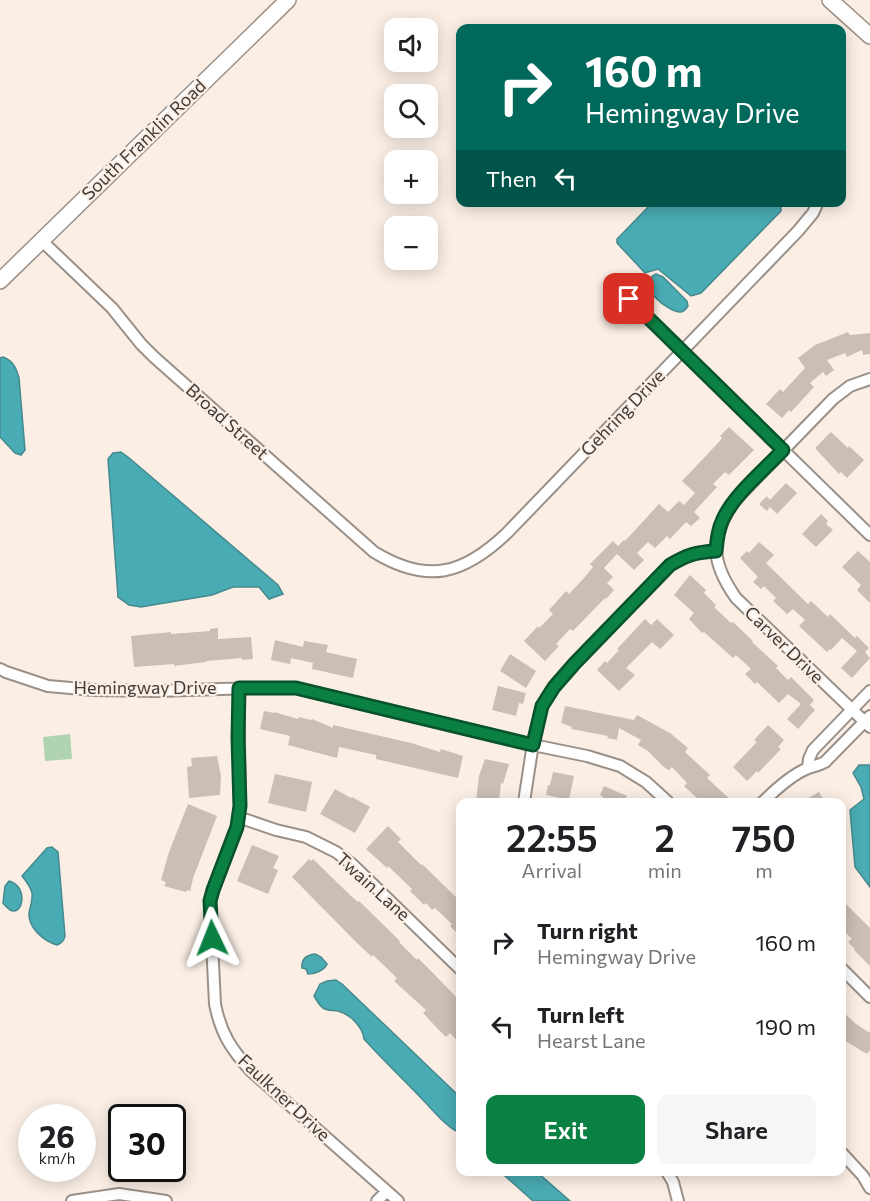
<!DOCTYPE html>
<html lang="en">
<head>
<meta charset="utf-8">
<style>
  :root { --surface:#fff; --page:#f6f6f6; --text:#202124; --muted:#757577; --accent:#0b8043 }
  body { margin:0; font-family:Commissioner,sans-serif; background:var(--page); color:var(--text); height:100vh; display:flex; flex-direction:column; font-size:22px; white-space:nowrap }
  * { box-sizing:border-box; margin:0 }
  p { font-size:20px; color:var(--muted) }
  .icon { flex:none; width:33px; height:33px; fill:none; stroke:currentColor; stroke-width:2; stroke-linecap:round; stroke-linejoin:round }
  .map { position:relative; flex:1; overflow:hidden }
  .panel { position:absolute; left:456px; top:798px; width:390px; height:378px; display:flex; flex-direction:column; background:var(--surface); border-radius:12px; box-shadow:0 3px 15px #0003 }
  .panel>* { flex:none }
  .top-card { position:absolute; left:456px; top:24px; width:390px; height:183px; border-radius:12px; box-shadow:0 3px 15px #0003; background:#00695c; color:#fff; overflow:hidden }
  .fabs { position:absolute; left:384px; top:18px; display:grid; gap:12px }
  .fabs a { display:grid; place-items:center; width:54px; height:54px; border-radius:12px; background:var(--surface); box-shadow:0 3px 15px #0003; font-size:30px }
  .speed { position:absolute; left:18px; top:1104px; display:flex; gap:12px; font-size:30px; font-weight:700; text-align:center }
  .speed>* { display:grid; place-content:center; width:78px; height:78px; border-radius:50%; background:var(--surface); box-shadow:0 3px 15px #0003; line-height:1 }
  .speed small { font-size:15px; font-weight:400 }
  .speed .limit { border:3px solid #111; border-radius:9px; background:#fff; color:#111 }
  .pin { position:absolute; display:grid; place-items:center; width:51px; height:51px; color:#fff; margin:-26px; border-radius:12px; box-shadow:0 3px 9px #0006 }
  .me { position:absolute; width:66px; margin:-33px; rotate:358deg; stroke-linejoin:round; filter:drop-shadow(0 0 4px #0008) }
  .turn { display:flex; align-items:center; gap:21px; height:126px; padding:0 30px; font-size:27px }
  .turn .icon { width:78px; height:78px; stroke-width:2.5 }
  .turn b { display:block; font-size:42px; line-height:51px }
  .then { display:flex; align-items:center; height:57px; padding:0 30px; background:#0003; gap:12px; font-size:22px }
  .eta { display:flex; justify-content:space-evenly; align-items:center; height:102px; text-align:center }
  .eta b { font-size:36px; font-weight:600; line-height:42px }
  .action { display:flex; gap:12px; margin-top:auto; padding:12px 30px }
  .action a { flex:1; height:69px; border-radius:12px; background:var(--accent); color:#fff; font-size:24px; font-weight:600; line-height:69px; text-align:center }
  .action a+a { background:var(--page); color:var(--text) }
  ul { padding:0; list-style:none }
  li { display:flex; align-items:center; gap:18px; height:84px; padding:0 30px }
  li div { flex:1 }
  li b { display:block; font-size:22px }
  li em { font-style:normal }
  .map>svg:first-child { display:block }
  .green { fill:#b0d3b1 }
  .water { fill:#49abb3; stroke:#46898e; stroke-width:1.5 }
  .building { fill:#cabeb5 }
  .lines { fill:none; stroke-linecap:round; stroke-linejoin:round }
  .street-casing { stroke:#9b9087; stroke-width:14 }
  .secondary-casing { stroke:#9b9087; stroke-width:18 }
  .street { stroke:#fff; stroke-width:10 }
  .secondary { stroke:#fff; stroke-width:15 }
  .route-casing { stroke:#07532c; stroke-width:15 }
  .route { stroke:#0b8043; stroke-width:10 }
  .labels { text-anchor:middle; stroke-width:4.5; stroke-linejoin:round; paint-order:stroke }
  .street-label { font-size:18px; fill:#403b37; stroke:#fbefe5 }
</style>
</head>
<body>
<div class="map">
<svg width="870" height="1201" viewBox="0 0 870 1201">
  <rect width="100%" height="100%" fill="#fbefe5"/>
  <path class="green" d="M70,734L72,759L45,761L43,737Z"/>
  <path class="water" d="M778,203L781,207V211L701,293L691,296L658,269L645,273L617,243V239L621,235L652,203Z
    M656,274L663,277L687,301L688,306C686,309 685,311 681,312C671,314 632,285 656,274Z
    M3,357C13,361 16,367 19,378L25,450L21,455L15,453L0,437V358Z
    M121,452L128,457L278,585L283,594L269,599L259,587H233L212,595L141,607L129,605L118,597L108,459L113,453Z
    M859,765H870V887L855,867L850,810L864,799L861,787L853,773Z
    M52,847L58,852L65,936C64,941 62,943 57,945C44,941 28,928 29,913C30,907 33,900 32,893C31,887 26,881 22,876L47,848Z
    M9,881C29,886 23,917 10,910C10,910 3,904 3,903L5,886Z
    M315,954L321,957L327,964C325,970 315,974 308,974L306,969L302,968C301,959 307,955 315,954Z
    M336,980L342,984L460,1097V1133C446,1127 434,1111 422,1099C403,1079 383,1060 364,1039C363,1027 350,1014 338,1011C332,1010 328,1011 323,1008C319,1005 317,1001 314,996L320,984L327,981Z
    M503,1172H537L570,1201H533L504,1175Z"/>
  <path class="building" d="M848,332L850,335L870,333V354L863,355L862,350L847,357L845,353L827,360L834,370L826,376L823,372L810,383L814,387L791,412L789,410L782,418L766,404L780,389L783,392L805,368L798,358L815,345Z
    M729,427L754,450L729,475L725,472L713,484L717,487L694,512L700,518L691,526L686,522L670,539L667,536L655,548L648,542L637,553L644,560L634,570L617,554L604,568L613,577L607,583L614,590L606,599L605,598L573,631L570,629L556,644L559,646L545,661L524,641L538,626L539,628L553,614L549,610L566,591L569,594L584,578L593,567L590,564L613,541L618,546L624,540L625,541L659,504L668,512L679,501L684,505L695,493L682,481L718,443L722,438L720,436Z
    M831,432L848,448L849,446L864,460L847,478L841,472L839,474L815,448Z
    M786,483L797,493L777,514L770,507L767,511L759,504L767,496L770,500Z
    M821,514L828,521L826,524L833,530L816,547L802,534Z
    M759,542L774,555L766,563L808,604L811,601L828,617L830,614L855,638L857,636L869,648L865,652L870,658L852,678L841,668L857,651L842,638L831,650L830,649L827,652L799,626L805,620L793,609L787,614L773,601L776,598L764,586L761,589L753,582L758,577L740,558L747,551L749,553Z
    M858,551L870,562V603L857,590L861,585L842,567Z
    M690,575L706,590L704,593L716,605L714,607L731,623L733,622L753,641L752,642L778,666L776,668L788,680L791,677L814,700L810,705L815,710L798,729L787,719L801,704L788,694L779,703L757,682L755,684L745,674L751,669L736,655L733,658L704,632L702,633L689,619L694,613L674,595Z
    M645,619L651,625L657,619L674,635L660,649L652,642L626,668L635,675L619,691L597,670L605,661L607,663L619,650L617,649Z
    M218,628V639L251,637L253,659L242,660V658L206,661V662L174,666V664L134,667L131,636L171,632V634L210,631V629Z
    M275,640L303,647L304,641L328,645L326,652L357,659L353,678L312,669L313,663L291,658L290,664L271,660Z
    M510,654L536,671L526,688L500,671Z
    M498,686L526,693L523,704L519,703L516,716L492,710Z
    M565,706L634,720L637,715L670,733L688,748L685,752L710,775L707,778L733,802H701L684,786L687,783L672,767L669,770L665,768L648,751L638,745L641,740L619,728L617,740L607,738L608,736L571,729L572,727L561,723Z
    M264,711L274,713V712L298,719L299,717L311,720L312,719L333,728V725L411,743L440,752L441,749L463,756L458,778L376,759V755L339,747L337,758L288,745L290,736L260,729Z
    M768,725L784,740L778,747L781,749L758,773L757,771L747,781L733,767L757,742L754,740Z
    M217,756L221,776L220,795L189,798L187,767L192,766L191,758Z
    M485,759L509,764L503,784L501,783L499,802H476L479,776Z
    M553,772L574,776L569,800L546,795L548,785H550Z
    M275,774L312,782L306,812L268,803Z
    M604,786L627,796L624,802H601L603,797L600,795Z
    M335,789L351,798L352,797L370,807L355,833L320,814Z
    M819,792L825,802H801Z
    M188,804L217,816L197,868L194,875L190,891L187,890L186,892L164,886L166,882L161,880L169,852Z
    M388,826L401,839L398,842L421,865L422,864L460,901V936L450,926L452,924L435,908L432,910L426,903L424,905L410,891L412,889L388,866L387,868L366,849Z
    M252,845L279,856L273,868L278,870L268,894L237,881Z
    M309,859L311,861L313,859L351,896L358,902L359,901L400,941L399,942L417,960L418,958L432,972L460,1001V1044L450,1033L446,1037L437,1028L423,1013L426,1010L394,981L397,978L373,955L372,957L357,943L292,877Z
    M842,900L870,928V966L854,950L855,949L848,942L852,939L842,929Z
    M842,1011L856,1024L870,1033V1050L867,1054L842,1039Z"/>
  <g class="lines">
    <defs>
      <path id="street" d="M41,240L112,308L141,344L154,357L374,552C428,585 464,574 507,533L798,231L813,213L818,202
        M629,299L870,535
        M870,379L850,386L833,399L734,501C710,539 710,561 736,598L870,727
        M0,669L6,672L48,686L93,690L157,691L253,688H296L533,745L587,756L620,766L646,782L668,802
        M239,688V739L240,806L237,827L213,890L210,901L215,1004C221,1034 231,1049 251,1071L398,1201
        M808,768L809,759L813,750L870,691
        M524,802L534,737L542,706L554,687L575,663L670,565C687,554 696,552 716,551
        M763,802C775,790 790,776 806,769C812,766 818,766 825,762L870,716
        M238,817L276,830L306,837L336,852L352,864L460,969
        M842,969L870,997
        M842,1153L863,1176L870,1188
        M667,1172L673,1182L678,1201
        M72,1201L119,1194L166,1201
        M377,1201L387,1191"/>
      <path id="secondary" d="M830,0L870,36
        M0,281L288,0"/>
    </defs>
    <use href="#street" class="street-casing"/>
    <use href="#secondary" class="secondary-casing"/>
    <use href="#street" class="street"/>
    <use href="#secondary" class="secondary"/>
  </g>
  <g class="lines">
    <defs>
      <path id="route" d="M212,938L210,901L213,890L237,827L240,806L238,738L239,688H296L533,745L542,706L554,687L575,663L670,565C687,555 696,552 716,551C717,540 718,529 723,519C734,495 764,470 783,450L629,299"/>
    </defs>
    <use href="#route" class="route-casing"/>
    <use href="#route" class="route"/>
  </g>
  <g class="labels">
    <g class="street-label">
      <text transform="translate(144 140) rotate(-44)" y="6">South Franklin Road</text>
      <text transform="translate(623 413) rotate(-46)" y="6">Gehring Drive</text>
      <text transform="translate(227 422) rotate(42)" y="6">Broad Street</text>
      <text transform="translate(784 645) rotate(44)" y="6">Carver Drive</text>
      <text x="145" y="694">Hemingway Drive</text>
      <text transform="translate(373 887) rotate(42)" y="6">Twain Lane</text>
      <text transform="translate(284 1098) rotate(43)" y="6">Faulkner Drive</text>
    </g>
  </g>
</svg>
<div class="fabs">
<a><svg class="icon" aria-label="sound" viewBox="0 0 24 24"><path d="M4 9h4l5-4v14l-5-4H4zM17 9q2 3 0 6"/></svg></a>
<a><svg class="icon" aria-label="search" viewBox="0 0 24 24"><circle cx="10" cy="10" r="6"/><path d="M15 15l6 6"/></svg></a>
<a>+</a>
<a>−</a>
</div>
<div class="speed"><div>26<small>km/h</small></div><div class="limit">30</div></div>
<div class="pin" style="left:629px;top:299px;background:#d93025"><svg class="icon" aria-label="arrive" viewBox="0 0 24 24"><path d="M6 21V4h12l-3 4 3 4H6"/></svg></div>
<svg class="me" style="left:212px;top:938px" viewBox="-20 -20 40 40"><path d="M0-17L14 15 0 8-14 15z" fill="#0b8043" stroke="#fff" stroke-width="4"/></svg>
<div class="top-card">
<div class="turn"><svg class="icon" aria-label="right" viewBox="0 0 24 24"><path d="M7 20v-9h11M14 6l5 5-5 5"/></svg><div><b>160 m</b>Hemingway Drive</div></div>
<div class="then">Then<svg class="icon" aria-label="left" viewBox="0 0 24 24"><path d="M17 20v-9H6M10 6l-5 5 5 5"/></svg></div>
</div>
<section class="panel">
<div class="eta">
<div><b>22:55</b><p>Arrival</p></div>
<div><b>2</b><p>min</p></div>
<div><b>750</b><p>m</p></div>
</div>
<ul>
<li><svg class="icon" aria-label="right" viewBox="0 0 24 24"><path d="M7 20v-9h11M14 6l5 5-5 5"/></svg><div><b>Turn right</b><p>Hemingway Drive</p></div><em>160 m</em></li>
<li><svg class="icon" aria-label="left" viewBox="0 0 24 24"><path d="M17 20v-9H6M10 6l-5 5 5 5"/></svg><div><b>Turn left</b><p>Hearst Lane</p></div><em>190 m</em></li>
</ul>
<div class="action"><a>Exit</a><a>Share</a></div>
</section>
</div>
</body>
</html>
